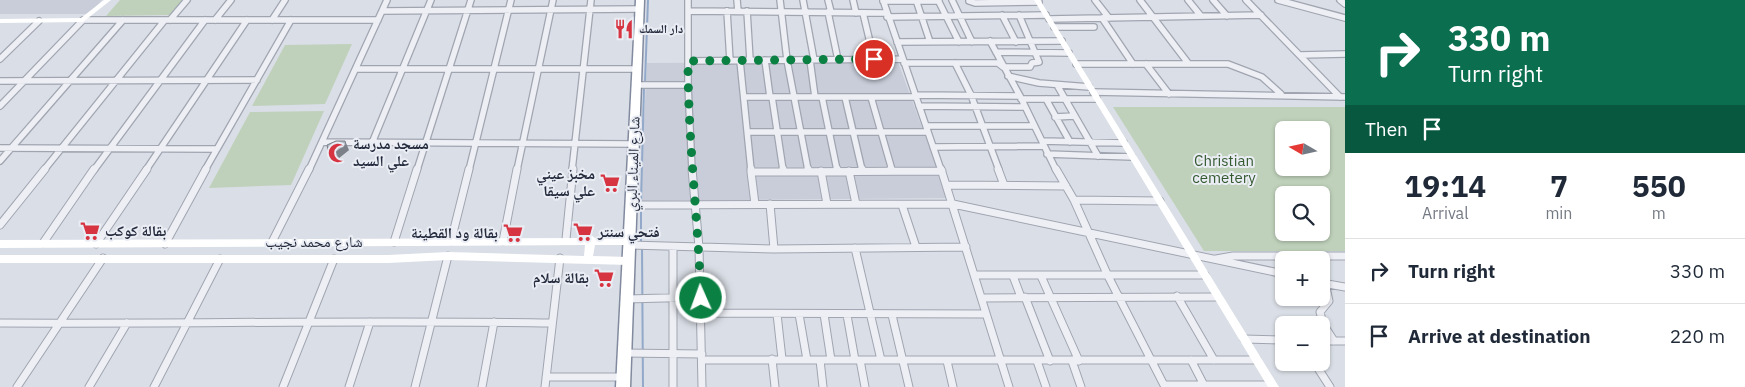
<!DOCTYPE html>
<html lang="en">
<head>
<meta charset="utf-8">
<style>
  :root { --surface:#fff; --page:#f6f6f7; --text:#1f2937; --muted:#747a83; --line:#e0e1e3 }
  body { margin:0; font-family:"IBM Plex Sans","Noto Naskh Arabic",sans-serif; background:var(--page); color:var(--text); height:100vh; display:flex; flex-direction:column; font-size:19px; white-space:nowrap }
  * { box-sizing:border-box; margin:0 }
  p { font-size:16px; color:var(--muted) }
  .icon { flex:none; width:28px; height:28px; fill:none; stroke:currentColor; stroke-width:2; stroke-linecap:round; stroke-linejoin:round }
  .map { position:relative; flex:1; overflow:hidden }
  .side { display:flex; flex-direction:column; background:var(--surface); width:400px }
  .side>* { flex:none }
  .hud { background:#0b6e4f; color:#fff; overflow:hidden }
  .needle { width:32px; rotate:279deg }
  .fabs { position:absolute; left:1275px; top:121px; display:grid; gap:10px }
  .fabs a { display:grid; place-items:center; width:55px; height:55px; border-radius:8px; background:var(--surface); box-shadow:0 1px 4px #0004; font-size:25px }
  .pin { position:absolute; display:grid; place-items:center; width:42px; height:42px; color:#fff; margin:-21px; border:2px solid #fff; border-radius:50%; box-shadow:0 1px 5px #0007 }
  .me { position:absolute; width:55px; margin:-28px; rotate:358deg; stroke-linejoin:round; filter:drop-shadow(0 0 4px #0008) }
  .turn { display:flex; align-items:center; gap:18px; height:105px; padding:0 20px; font-size:22px }
  .turn .icon { width:65px; height:65px; stroke-width:2.5 }
  .turn b { display:block; font-size:35px; line-height:42px }
  .then { display:flex; align-items:center; height:48px; padding:0 20px; background:#0003; gap:10px; font-size:19px }
  .eta { display:flex; justify-content:space-evenly; align-items:center; height:85px; text-align:center }
  .eta b { font-size:30px; font-weight:800; line-height:35px }
  ul { padding:0; list-style:none }
  li { display:flex; align-items:center; gap:15px; height:65px; padding:0 20px; border-top:1px solid var(--line) }
  li div { flex:1 }
  li b { display:block; font-size:19px }
  li em { font-style:normal }
  main { display:flex; flex:1; min-height:0 }
  .map>svg:first-child { display:block }
  .built { fill:#c8cdd9 }
  .green { fill:#bfd1bb; fill-rule:evenodd }
  .lines { fill:none; stroke-linecap:round; stroke-linejoin:round }
  .stream { stroke:#92a9ca; stroke-width:2 }
  .street-far1-casing { stroke:#a0a5b0; stroke-width:8 }
  .street-casing { stroke:#a0a5b0; stroke-width:9 }
  .highway-casing { stroke:#818a9e; stroke-width:3 }
  .street-far1 { stroke:#edeff5; stroke-width:5.5 }
  .street { stroke:#edeff5; stroke-width:7 }
  .secondary { fill:#fff; fill-rule:evenodd }
  .highway { fill:#fff; fill-rule:evenodd }
  .wall { fill:#989da8 }
  .shaded-wall { fill:#7c8088 }
  .building { fill:#b1b7c3; stroke:#7c8088 }
  .route { stroke:#0b8043; stroke-width:9; stroke-dasharray:0 16.2 }
  .labels { text-anchor:middle; stroke-width:4; stroke-linejoin:round; paint-order:stroke }
  .far-poi-label { font-size:12px; font-weight:bold; fill:#242b3d; stroke:#eaedf4; text-anchor:start }
  .poi-label { font-size:15px; font-weight:bold; fill:#242b3d; stroke:#eaedf4; text-anchor:start }
  .park-label { font-size:15px; fill:#355a30; stroke:#eaedf4 }
  .street-label { font-size:15px; fill:#242b3d; stroke:#eaedf4 }
</style>
</head>
<body>
<main>
<div class="map">
<svg width="1345" height="387" viewBox="0 0 1345 387">
  <rect width="100%" height="100%" fill="#dadee6"/>
  <path class="built" d="M0,0H102L89,14H0Z
    M898,62L948,198L640,201L647,63Z"/>
  <path class="green" d="M120,0H182L171,15L106,16Z
    M352,44L325,104L252,106L285,45Z
    M1113,107H1345V251H1204ZM1284,130H1321V168H1284ZM1284,195H1321V232H1284Z
    M324,111L291,185L209,188L250,112Z"/>
  <g class="lines">
    <path class="stream" d="M645,82L648,0
      M641,202L644,87
      M641,207V242
      M642,247L643,387"/>
    <defs>
      <path id="street-far1" d="M688,0V85L692,170
        M737,0L738,11
        M780,0L787,60L808,170
        M803,0L814,60
        M828,0L831,12
        M853,0L856,13
        M883,0L941,170
        M916,0L930,42
        M938,0L959,42
        M952,0L972,42
        M1095,0L1109,18
        M1140,0L1188,63
        M1188,0L1201,16
        M1213,0L1227,16
        M1246,0L1340,97
        M1278,0L1345,18
        M1340,0L1345,4
        M883,1H939
        M969,1L975,3L1039,2
        M382,11L639,9
        M688,11L886,13
        M727,11L730,61
        M747,11L750,60
        M828,12L838,60
        M863,13L874,59
        M1002,15L1016,42
        M887,17L1046,15
        M1102,18L1133,64
        M1049,19L1261,15
        M170,20L187,0
        M215,20L231,0
        M272,20L285,0
        M1054,27H1094
        M990,41L1020,96L1056,170
        M897,42L1062,41
        M996,52L1069,53
        M1300,55L1345,54
        M0,59L39,21
        M765,60L770,97
        M810,60L815,97
        M688,61L903,59
        M740,61L751,170
        M904,63H998L1003,67H1030L1032,63L1039,62L1019,15
        M955,63L971,95L999,170
        M1076,64H1228L1262,77L1281,94
        M1146,64L1169,94
        M356,69H637
        M1008,76L1039,83L1089,87
        M0,81L257,80
        M636,85H688
        M1057,85L1098,156
        M1093,92L1345,97
        M915,95L1020,96
        M744,97H916
        M772,97L783,170
        M822,97L837,170
        M845,97L862,170
        M871,97L892,170
        M1021,99H1097
        M1046,99L1070,142
        M0,106L83,20H378
        M919,106L1025,107
        M1055,117L1074,116
        M926,126H1034
        M748,132H928
        M1042,141L1124,143
        M323,142L634,144
        M372,143L431,0
        M933,147L1044,146
        M0,148L217,149
        M1047,154L1132,157
        M0,161L123,20
        M44,170L164,21
        M94,170L205,20
        M146,170L247,20
        M205,170L291,20
        M309,170L387,0
        M417,170L471,0
        M469,170L511,0
        M517,170L553,0
        M572,170L591,0"/>
      <path id="street" d="M692,169L699,247L702,387
        M751,169V172
        M783,169V171
        M808,169V171
        M837,169V171
        M862,169V171
        M891,169L892,171
        M941,169L1009,387
        M998,169L1004,185
        M1056,169L1074,200L1108,276L1165,387
        M821,171L827,204
        M849,171L856,204
        M946,185L1066,186
        M1074,200L1160,201
        M755,204L751,172L942,171
        M770,204L774,249
        M631,205L953,204L1284,274
        M902,205L916,247
        M0,225L45,169
        M566,239L573,169
        M451,241L469,169
        M503,241L517,169
        M272,242L309,169
        M394,242L417,169
        M43,243L94,169
        M96,244L147,169
        M165,244L206,169
        M629,245L774,249L966,247
        M673,247V387
        M855,248L881,360
        M1216,259L1233,256H1345
        M976,275H1205
        M1013,276L1021,297
        M1041,276L1079,361
        M1322,283L1345,287
        M1325,283L1329,301L1320,312L1323,324L1334,341
        M1177,296L1214,360
        M1025,297L1050,361
        M982,298L1218,297
        M627,299L701,297
        M701,313L986,314
        M777,314L782,359
        M799,314L807,360
        M824,314L831,360
        M847,315L855,360
        M892,315L909,387
        M0,323C184,324 368,320 552,323
        M1244,339L1284,340
        M1321,341H1345
        M624,353L702,354
        M772,359L775,387
        M702,360H1257
        M820,360L823,387
        M860,360L865,387
        M1191,360L1205,387
        M947,361L953,387
        M1037,361L1046,387
        M1072,361L1081,387
        M1314,362L1330,387
        M546,377H624
        M1164,385H1272
        M17,387L103,258
        M89,387L127,323
        M154,387L220,259
        M283,387L334,259
        M349,387L370,322
        M415,387L448,256
        M482,387L494,322
        M545,387L560,258"/>
      <path id="highway" d="M636,0H644L630,387H616Z"/>
    </defs>
    <use href="#street-far1" class="street-far1-casing"/>
    <use href="#street" class="street-casing"/>
    <use href="#highway" class="highway-casing"/>
    <use href="#street-far1" class="street-far1"/>
    <use href="#street" class="street"/>
    <path class="secondary" d="M104,0H111L83,22L0,23V19L81,18Z
      M1034,0H1040L1279,387H1268Z
      M591,235L595,238H632L634,241L632,244L629,245H595L593,256L629,257L632,258L634,261L632,264L629,265L448,260L388,263H0V255H388L448,252L584,256L585,245L0,248V240L587,238Z"/>
    <use href="#highway" class="highway"/>
  </g>
  <path class="wall" d="M328,150H349L339,158L331,156Z"/>
  <path class="shaded-wall" d="M345,141L349,150L339,158L336,152Z"/>
  <path class="building" d="M336,141H345L346,145L336,152L328,150L327,145Z"/>
  <g class="lines">
    <path class="route" d="M701,298C698,219 688,140 688,61L874,59"/>
  </g>
  <defs>
    <symbol id="restaurant-bare" viewBox="-9 -9 18 18"><path d="M-5-6h1v4h1v-4h1v4h1v-4h1v5L-1.5 .5V6h-2V.5L-5-1ZM5-6V6H3V1.5H1.5Q1.5-4 5-6Z" fill="#d73441" stroke="#eaedf4" stroke-width="2.5" paint-order="stroke"/></symbol>
    <symbol id="mosque-bare" viewBox="-9 -9 18 18"><path d="M3.5-4.9A6 6 0 1 0 3.5 4.9A5 5 0 1 1 3.5-4.9Z" fill="#d73441" stroke="#eaedf4" stroke-width="2.5" paint-order="stroke"/></symbol>
    <symbol id="supermarket-bare" viewBox="-9 -9 18 18"><path d="M-6-5.5h2.5l.6 2H6L4.5 2H-2.5L-4.4-4H-6ZM-1.5 3.2a1.3 1.3 0 1 0 .1 0ZM3 3.2a1.3 1.3 0 1 0 .1 0Z" fill="#d73441" stroke="#eaedf4" stroke-width="2.5" paint-order="stroke"/></symbol>
  </defs>
  <g fill-rule="evenodd">
    <use href="#restaurant-bare" x="610" y="15" width="28" height="28"/>
    <use href="#mosque-bare" x="324" y="139" width="28" height="28"/>
    <use href="#supermarket-bare" x="596" y="169" width="28" height="28"/>
    <use href="#supermarket-bare" x="76" y="217" width="28" height="28"/>
    <use href="#supermarket-bare" x="569" y="218" width="28" height="28"/>
    <use href="#supermarket-bare" x="499" y="219" width="28" height="28"/>
    <use href="#supermarket-bare" x="590" y="264" width="28" height="28"/>
  </g>
  <g class="labels">
    <g class="far-poi-label">
      <text x="639" y="33">دار السمك</text>
    </g>
    <g class="poi-label">
      <text x="353" y="149">مسجد مدرسة<tspan x="353" dy="17">علي السيد</tspan></text>
      <text x="595" y="179" text-anchor="end">مخبز عيني<tspan x="595" dy="17">علي سيقا</tspan></text>
      <text x="105" y="236">بقالة كوكب</text>
      <text x="598" y="237">فتحي سنتر</text>
      <text x="498" y="238" text-anchor="end">بقالة ود القطينة</text>
      <text x="589" y="283" text-anchor="end">بقالة سلام</text>
    </g>
    <g class="park-label">
      <text x="1224" y="166">Christian<tspan x="1224" dy="17">cemetery</tspan></text>
    </g>
    <g class="street-label">
      <text transform="translate(633 164) rotate(-88)" y="5">شارع الميناء البري</text>
      <text x="314" y="247">شارع محمد نجيب</text>
    </g>
  </g>
</svg>
<div class="fabs">
<a><svg class="needle" viewBox="-14 -14 28 28"><path d="M0-13l5 13h-10z" fill="#e53935"/><path d="M0 13l5-13h-10z" fill="#747a83"/></svg></a>
<a><svg class="icon" aria-label="search" viewBox="0 0 24 24"><circle cx="10" cy="10" r="6"/><path d="M15 15l6 6"/></svg></a>
<a>+</a>
<a>−</a>
</div>
<div class="pin" style="left:874px;top:59px;background:#d93025"><svg class="icon" aria-label="arrive" viewBox="0 0 24 24"><path d="M6 21V4h12l-3 4 3 4H6"/></svg></div>
<svg class="me" style="left:701px;top:298px" viewBox="-20 -20 40 40"><circle r="17" fill="#0b8043" stroke="#fff" stroke-width="3"/><path d="M0-11L8 9 0 5-8 9z" fill="#fff"/></svg>
</div>
<section class="side">
<div class="hud">
<div class="turn"><svg class="icon" aria-label="right" viewBox="0 0 24 24"><path d="M7 20v-9h11M14 6l5 5-5 5"/></svg><div><b>330 m</b>Turn right</div></div>
<div class="then">Then<svg class="icon" aria-label="arrive" viewBox="0 0 24 24"><path d="M6 21V4h12l-3 4 3 4H6"/></svg></div>
</div>
<div class="eta">
<div><b>19:14</b><p>Arrival</p></div>
<div><b>7</b><p>min</p></div>
<div><b>550</b><p>m</p></div>
</div>
<ul>
<li><svg class="icon" aria-label="right" viewBox="0 0 24 24"><path d="M7 20v-9h11M14 6l5 5-5 5"/></svg><div><b>Turn right</b></div><em>330 m</em></li>
<li><svg class="icon" aria-label="arrive" viewBox="0 0 24 24"><path d="M6 21V4h12l-3 4 3 4H6"/></svg><div><b>Arrive at destination</b></div><em>220 m</em></li>
</ul>
</section>
</main>
</body>
</html>
